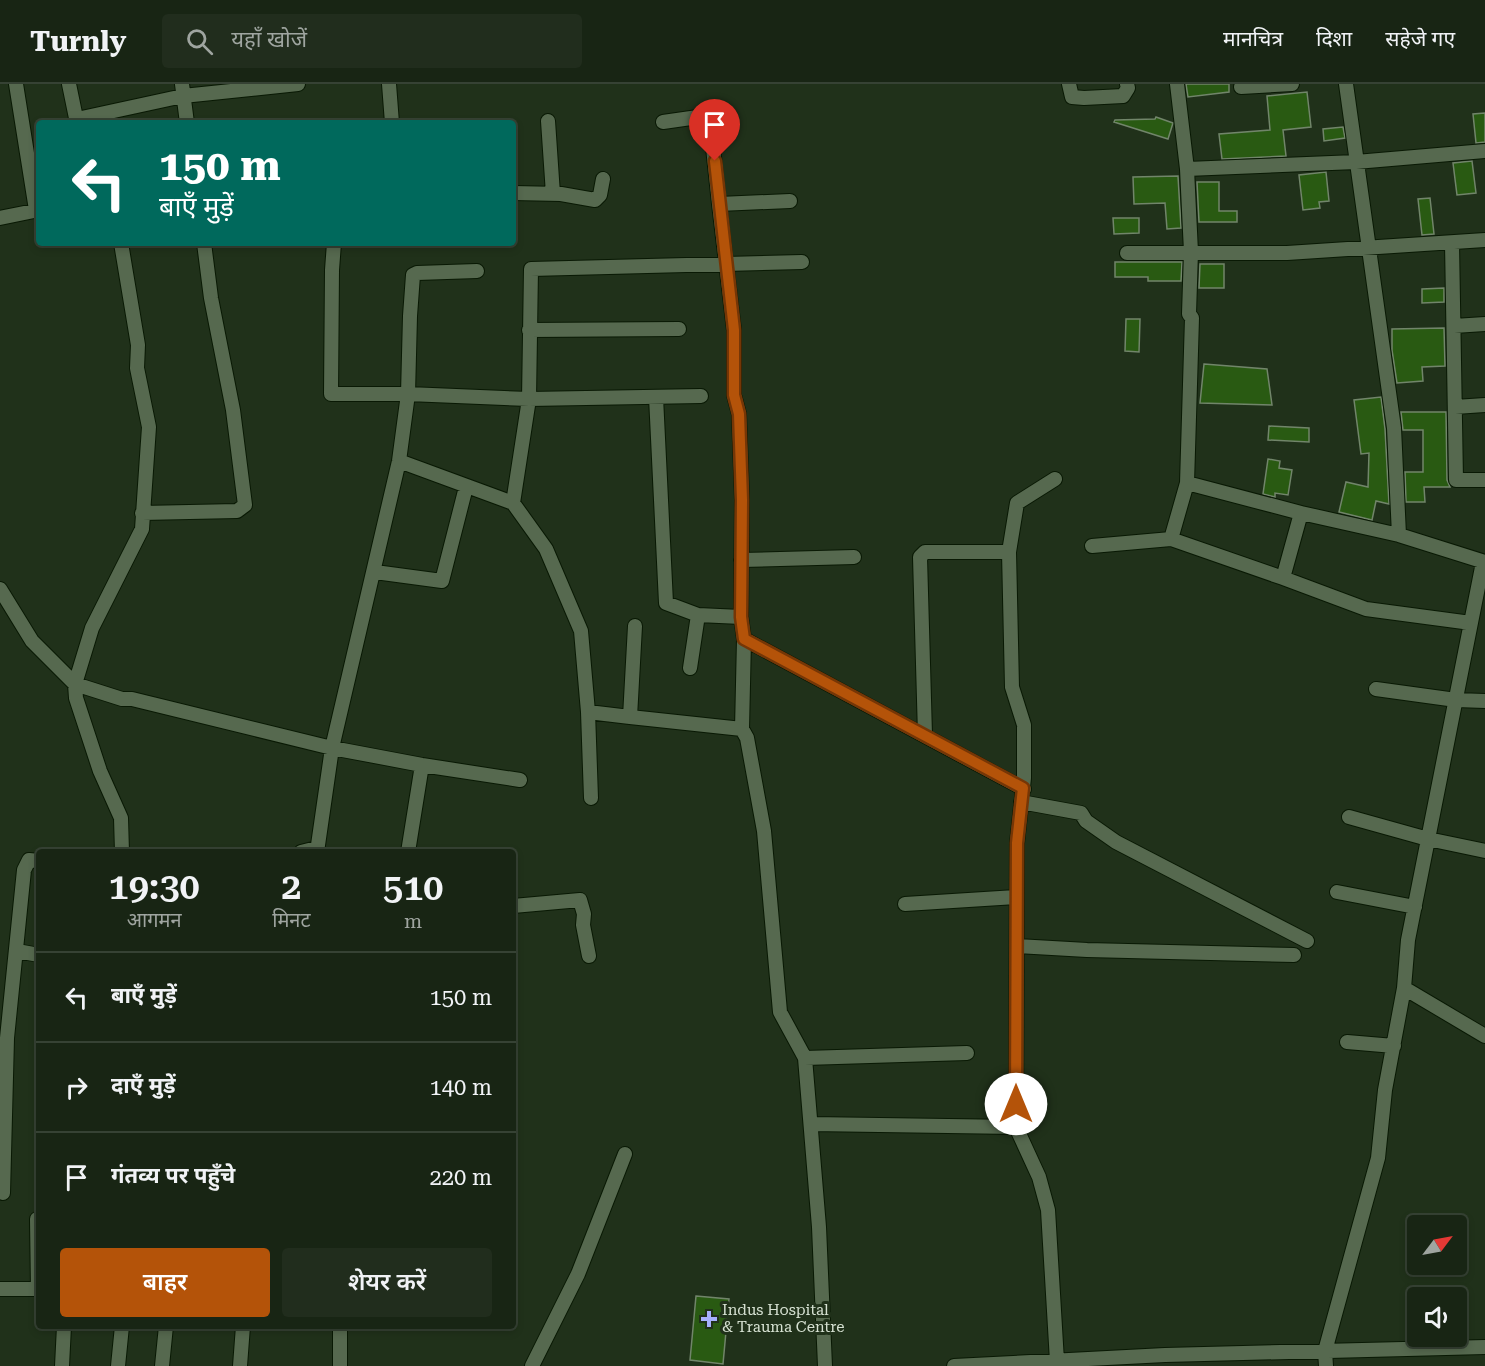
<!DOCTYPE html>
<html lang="hi">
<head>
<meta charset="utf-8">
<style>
  :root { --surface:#182514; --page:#212d1d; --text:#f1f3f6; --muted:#9fa5a0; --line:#364234; --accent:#b45309 }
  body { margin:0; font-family:"Roboto Serif","Noto Sans Devanagari",serif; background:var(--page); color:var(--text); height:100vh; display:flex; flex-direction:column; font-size:22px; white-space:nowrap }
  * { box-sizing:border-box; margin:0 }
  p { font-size:20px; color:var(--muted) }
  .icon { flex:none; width:33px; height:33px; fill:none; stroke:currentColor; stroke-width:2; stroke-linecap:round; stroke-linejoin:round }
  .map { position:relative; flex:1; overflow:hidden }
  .details { position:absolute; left:36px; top:765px; width:480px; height:480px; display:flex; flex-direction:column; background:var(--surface); border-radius:6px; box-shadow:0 3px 9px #0003,0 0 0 2px var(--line) }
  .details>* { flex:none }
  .hud { position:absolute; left:36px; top:36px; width:480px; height:126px; border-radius:6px; box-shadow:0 3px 9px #0003,0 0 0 2px var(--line); background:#00695c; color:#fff; overflow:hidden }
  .needle { width:39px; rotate:58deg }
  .controls { position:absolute; left:1407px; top:1131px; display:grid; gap:12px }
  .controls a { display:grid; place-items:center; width:60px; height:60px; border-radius:6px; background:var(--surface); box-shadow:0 3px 9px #0003,0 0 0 2px var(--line); font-size:30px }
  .pin { position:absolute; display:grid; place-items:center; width:51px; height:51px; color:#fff; margin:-62px -26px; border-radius:50% 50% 50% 0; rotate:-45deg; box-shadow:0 0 6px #0007 }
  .pin .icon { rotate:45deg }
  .me { position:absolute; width:66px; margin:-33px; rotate:0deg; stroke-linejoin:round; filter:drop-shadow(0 0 4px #0008) }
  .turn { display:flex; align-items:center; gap:21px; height:126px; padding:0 24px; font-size:27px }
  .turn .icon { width:78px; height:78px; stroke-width:2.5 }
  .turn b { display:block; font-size:42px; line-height:51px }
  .eta { display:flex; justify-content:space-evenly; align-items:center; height:102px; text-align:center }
  .eta b { font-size:36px; font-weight:600; line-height:42px }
  .primary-button { display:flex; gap:12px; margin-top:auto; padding:12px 24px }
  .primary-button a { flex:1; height:69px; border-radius:6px; background:var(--accent); color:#fff; font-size:24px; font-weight:600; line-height:69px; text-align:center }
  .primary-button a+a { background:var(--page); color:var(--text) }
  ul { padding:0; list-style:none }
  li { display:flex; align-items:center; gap:18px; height:90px; padding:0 24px; border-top:2px solid var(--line) }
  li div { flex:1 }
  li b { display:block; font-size:22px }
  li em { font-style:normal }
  header { display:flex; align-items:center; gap:36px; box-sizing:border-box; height:84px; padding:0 30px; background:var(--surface); border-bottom:2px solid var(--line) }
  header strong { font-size:28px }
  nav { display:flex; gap:33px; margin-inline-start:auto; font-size:21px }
  .search { width:420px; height:54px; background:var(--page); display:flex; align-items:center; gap:15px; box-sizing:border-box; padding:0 21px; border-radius:6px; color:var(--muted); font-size:22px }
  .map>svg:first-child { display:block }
  .building { fill:#295a12; stroke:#71856a; stroke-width:1.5 }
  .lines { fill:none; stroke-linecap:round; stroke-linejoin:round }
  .minor-casing { stroke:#091904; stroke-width:16 }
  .minor { stroke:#56694f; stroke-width:14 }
  .route-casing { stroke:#753606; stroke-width:15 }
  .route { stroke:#b45309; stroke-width:10 }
  .poi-dot { fill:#a6b1fc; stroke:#20311a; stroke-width:2 }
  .labels { text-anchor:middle; stroke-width:6; stroke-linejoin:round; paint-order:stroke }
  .poi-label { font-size:15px; fill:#d6e1d2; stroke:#20311a; text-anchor:start }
</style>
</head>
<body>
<header>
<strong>Turnly</strong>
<div class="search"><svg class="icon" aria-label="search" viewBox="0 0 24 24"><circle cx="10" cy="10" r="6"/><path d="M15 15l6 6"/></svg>यहाँ खोजें</div>
<nav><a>मानचित्र</a><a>दिशा</a><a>सहेजे गए</a></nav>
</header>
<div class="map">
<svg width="1485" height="1282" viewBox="0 0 1485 1282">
  <rect width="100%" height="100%" fill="#20311a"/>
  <path class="building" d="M1186,0H1229V8L1188,13Z
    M1307,8L1311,43L1283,46L1286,72L1222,75L1219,50L1270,46L1267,12Z
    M1485,29V58L1476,59L1473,30Z
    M1156,33L1173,39L1168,55L1114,38L1115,36L1155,35Z
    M1343,43L1345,54L1324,57L1323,45Z
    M1472,77L1476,109L1457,111L1453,79Z
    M1326,88L1329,117L1319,118L1320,124L1303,126L1299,91Z
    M1178,92L1181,144L1167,145L1165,119L1134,120L1133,93Z
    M1197,98H1219V127H1237V138H1199Z
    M1430,114L1434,150L1422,151L1418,115Z
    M1113,134H1139V149L1114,150Z
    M1115,178H1182L1181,197H1148V193H1115Z
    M1200,180H1224V204H1199Z
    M1444,204V218L1422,219V205Z
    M1126,235H1140L1139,268L1125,267Z
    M1444,244L1445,282L1422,283L1423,297L1397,299L1392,266V245Z
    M1204,280L1267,285L1272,321L1200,319Z
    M1381,313L1385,345L1389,420L1376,417L1372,436L1339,428L1346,398L1368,403L1369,369L1361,370L1354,316Z
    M1401,328H1446L1447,396L1450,403H1424L1425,418H1406L1405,388H1423V346H1403Z
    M1269,342L1309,344V358L1268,356Z
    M1268,375L1280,377L1279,384L1292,386L1288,411L1275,409V413L1263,410Z
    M696,1212L729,1215L723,1280L690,1276Z"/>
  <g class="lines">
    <defs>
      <path id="minor" d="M16,0L36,126
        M69,0L77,39
        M182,0L187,39
        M389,0L392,39
        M1069,0L1072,13L1084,14L1123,12L1128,4L1127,0
        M1346,0L1394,344L1399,451
        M1241,3L1292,0
        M77,35L183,12L298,0
        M548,37L553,110
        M663,38L698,33L710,35L719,120L790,117
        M1187,85L1356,78L1485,67
        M513,109L561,110L595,116L600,111L603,95
        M719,120L734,246V311L739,330L742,416L741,533L744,555L742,645L747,654L764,747L780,928L805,974L819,1143L825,1282
        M0,134L39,126
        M121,159L138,261L137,284L149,343L142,445L92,544L75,600L76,614L100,687L121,734L122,768
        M334,159L332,186L331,310H408L529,315L701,312
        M1452,159L1456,396H1485
        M1127,169H1287L1485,156
        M1454,242L1485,240
        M529,246L679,245
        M656,313L666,519L698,531L741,533
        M1455,323L1485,321
        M399,377L513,419L546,465L581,547L588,628L591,714
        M1055,395L1017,419L1009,468L1012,603L1024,641V694L1017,759L1016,1043L1039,1093L1048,1126L1057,1277
        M1187,399L1301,429L1399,451L1485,478
        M513,419L529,315L531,185L802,178
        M142,429L237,427L245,421L233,326L211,214L204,159
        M1301,429L1283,494L1366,525L1471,539
        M1171,455L1187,399L1192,234L1189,230L1191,168L1187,85L1177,0
        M1092,462L1171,455L1283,494
        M741,476L854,473
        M375,488L442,497L466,403
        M0,505L32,557L75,600L122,615H132L332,664L422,681L520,696
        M635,542L630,633L742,645
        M744,555L1024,705
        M690,584L698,531
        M1376,605L1456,616L1485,617
        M588,628L630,633
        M925,651L920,473L925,468H1009
        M1021,718L1081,729L1086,737L1116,758L1307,857
        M1349,733L1428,755L1485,767
        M301,768L317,764
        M317,768L332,664L399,377L408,310L410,232L413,191L417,189L477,187
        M408,768L422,681
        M1337,808L1415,823
        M905,820L1016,813
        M513,822L580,816L584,830L583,841L589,872
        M1017,862L1087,866L1294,871
        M17,867L39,871
        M1404,904L1485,952
        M1347,958L1394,962
        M805,974L967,969
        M811,1040L1016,1043
        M3,1109L7,954L24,786L29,776L39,777
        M37,1135L38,1205
        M0,1205H39
        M340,1242V1282
        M62,1282L64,1242
        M118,1282L122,1242
        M162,1282L166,1242
        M240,1282L243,1242
        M532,1282L578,1190L625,1070
        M954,1282L1165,1271L1485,1263
        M1326,1282L1325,1267L1378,1074L1385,1006L1404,904L1408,856L1483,478"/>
    </defs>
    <use href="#minor" class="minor-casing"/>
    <use href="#minor" class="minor"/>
  </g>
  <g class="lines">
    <defs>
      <path id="route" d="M715,77L734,246V311L739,330L742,416L741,533L744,555L1023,704L1017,759L1016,1020"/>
    </defs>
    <use href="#route" class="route-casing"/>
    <use href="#route" class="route"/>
  </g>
  <path class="poi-dot" d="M706 1226h6v6h6v6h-6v6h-6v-6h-6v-6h6z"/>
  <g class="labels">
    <g class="poi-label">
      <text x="722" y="1231">Indus Hospital<tspan x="722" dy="17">&amp; Trauma Centre</tspan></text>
    </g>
  </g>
</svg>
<div class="controls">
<a><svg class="needle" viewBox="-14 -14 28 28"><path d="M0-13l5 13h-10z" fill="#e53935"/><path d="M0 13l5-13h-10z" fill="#9fa5a0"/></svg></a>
<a><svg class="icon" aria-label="sound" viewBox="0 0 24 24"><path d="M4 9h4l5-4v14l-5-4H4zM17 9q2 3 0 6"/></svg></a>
</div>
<div class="pin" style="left:715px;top:77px;background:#d93025"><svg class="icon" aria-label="arrive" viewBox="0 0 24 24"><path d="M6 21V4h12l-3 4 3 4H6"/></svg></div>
<svg class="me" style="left:1016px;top:1020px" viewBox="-20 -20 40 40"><circle r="19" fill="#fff"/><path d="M0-13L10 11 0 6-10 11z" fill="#b45309"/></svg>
<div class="hud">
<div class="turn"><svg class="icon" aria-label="left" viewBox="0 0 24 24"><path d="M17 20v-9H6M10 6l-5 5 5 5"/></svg><div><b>150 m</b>बाएँ मुड़ें</div></div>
</div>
<section class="details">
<div class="eta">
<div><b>19:30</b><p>आगमन</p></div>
<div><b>2</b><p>मिनट</p></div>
<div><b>510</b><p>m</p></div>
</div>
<ul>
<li><svg class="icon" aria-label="left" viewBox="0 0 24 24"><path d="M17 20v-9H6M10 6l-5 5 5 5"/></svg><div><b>बाएँ मुड़ें</b></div><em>150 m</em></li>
<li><svg class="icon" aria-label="right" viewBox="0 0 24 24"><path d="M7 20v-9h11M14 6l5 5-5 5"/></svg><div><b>दाएँ मुड़ें</b></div><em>140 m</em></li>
<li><svg class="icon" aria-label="arrive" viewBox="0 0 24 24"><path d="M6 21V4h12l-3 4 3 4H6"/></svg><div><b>गंतव्य पर पहुँचे</b></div><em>220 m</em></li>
</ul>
<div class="primary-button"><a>बाहर</a><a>शेयर करें</a></div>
</section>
</div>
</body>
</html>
